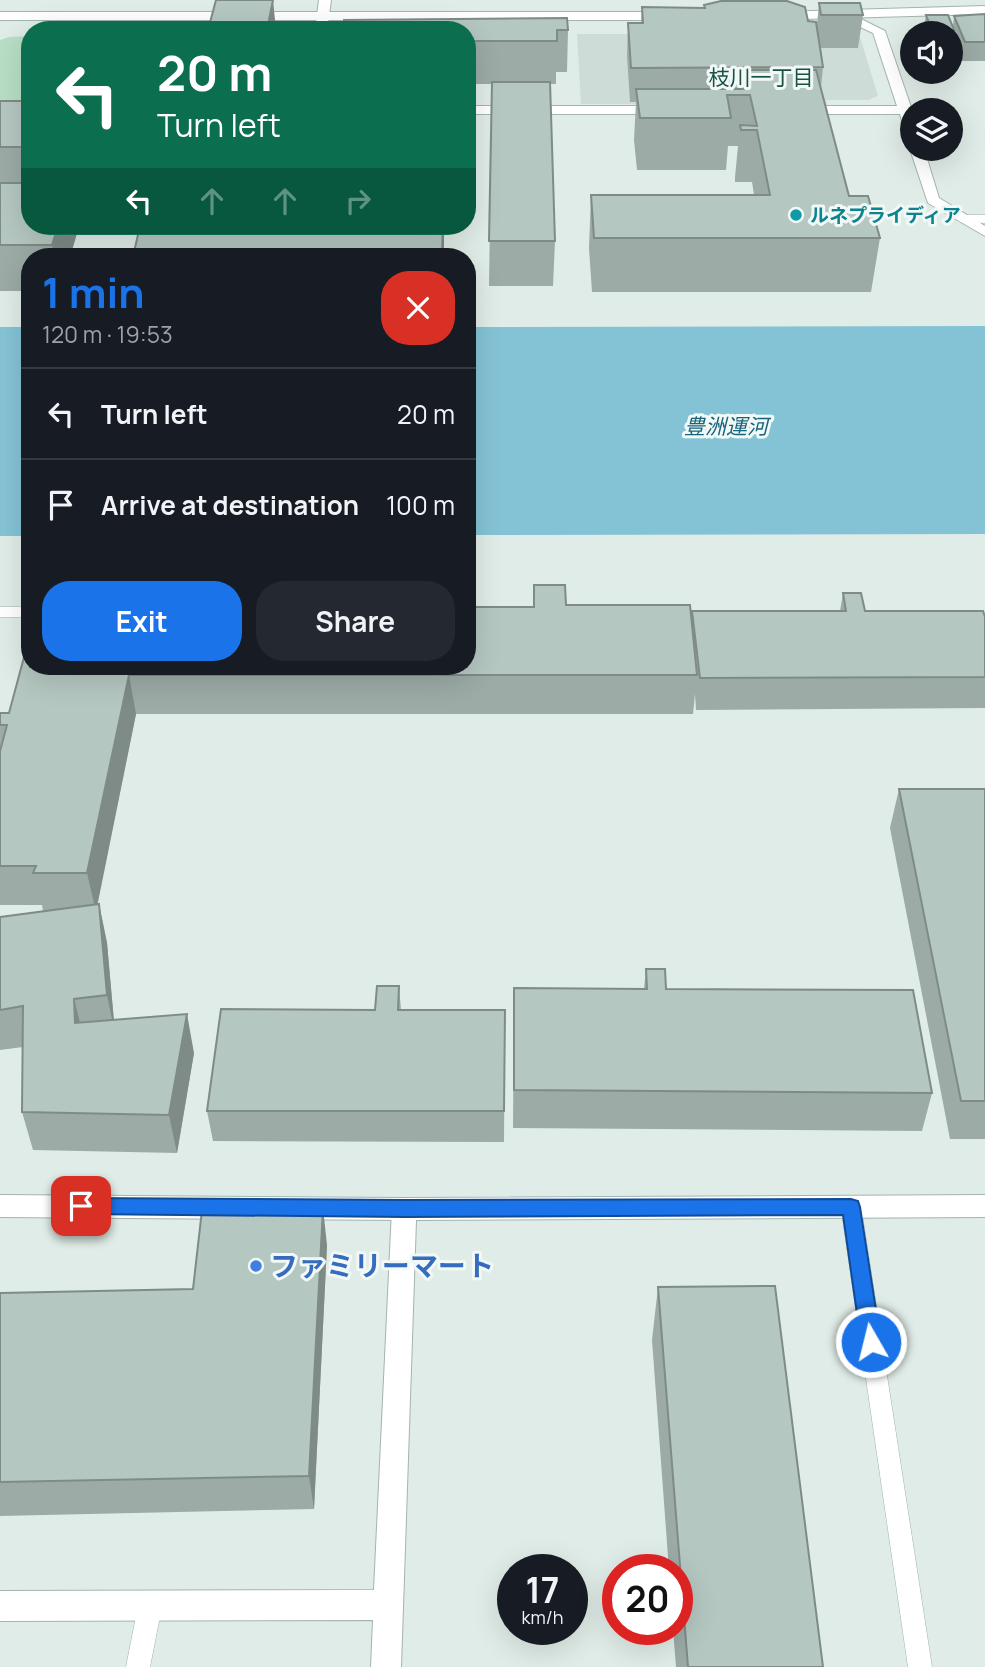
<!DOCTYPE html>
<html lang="en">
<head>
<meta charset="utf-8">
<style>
  :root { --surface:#171b24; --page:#242831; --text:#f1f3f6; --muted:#9ea1a6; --line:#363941; --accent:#1a73e8 }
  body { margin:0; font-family:Manrope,"Noto Sans JP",sans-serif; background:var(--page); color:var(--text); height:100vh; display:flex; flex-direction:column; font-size:26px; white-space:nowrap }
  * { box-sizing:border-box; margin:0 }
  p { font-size:23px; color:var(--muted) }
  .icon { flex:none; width:38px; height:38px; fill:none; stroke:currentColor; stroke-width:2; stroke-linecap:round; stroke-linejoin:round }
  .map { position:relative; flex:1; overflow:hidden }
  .details { position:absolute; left:21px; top:248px; width:455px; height:427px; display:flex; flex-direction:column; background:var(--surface); border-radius:28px; box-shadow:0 7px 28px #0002 }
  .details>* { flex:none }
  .banner { position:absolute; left:21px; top:21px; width:455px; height:214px; border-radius:28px; box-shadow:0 7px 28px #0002; background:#0b6e4f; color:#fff; overflow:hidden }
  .fabs { position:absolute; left:900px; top:21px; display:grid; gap:14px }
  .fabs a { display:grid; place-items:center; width:63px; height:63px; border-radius:50%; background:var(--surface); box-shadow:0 7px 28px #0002; font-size:35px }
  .speed { position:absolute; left:497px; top:1554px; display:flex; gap:14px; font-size:35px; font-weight:700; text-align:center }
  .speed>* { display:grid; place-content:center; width:91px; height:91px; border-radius:50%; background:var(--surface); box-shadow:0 7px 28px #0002; line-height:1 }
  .speed small { font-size:18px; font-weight:400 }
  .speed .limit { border:10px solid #d22; background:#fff; color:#111 }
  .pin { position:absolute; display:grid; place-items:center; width:60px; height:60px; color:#fff; margin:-30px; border-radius:14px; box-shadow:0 4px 10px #0006 }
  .me { position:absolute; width:77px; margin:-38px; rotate:352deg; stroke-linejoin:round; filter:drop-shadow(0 0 5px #0008) }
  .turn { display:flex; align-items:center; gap:24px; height:147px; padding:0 21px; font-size:32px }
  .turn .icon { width:91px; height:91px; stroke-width:2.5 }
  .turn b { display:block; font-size:49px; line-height:60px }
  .lanes { display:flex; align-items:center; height:66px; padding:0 21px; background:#0003; justify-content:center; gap:35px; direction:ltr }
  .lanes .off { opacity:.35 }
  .round { display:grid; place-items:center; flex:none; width:74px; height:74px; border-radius:28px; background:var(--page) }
  .headline { display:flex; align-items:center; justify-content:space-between; height:119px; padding:0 21px }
  h1 { font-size:42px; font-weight:700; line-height:52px; color:var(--accent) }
  .action { display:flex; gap:14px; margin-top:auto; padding:14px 21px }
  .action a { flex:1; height:80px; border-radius:28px; background:var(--accent); color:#fff; font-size:28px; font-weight:700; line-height:80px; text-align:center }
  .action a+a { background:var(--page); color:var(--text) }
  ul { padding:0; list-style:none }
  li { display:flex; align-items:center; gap:21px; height:91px; padding:0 21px; border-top:2px solid var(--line) }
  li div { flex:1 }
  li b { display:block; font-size:26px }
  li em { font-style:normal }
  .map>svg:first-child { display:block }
  .built { fill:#cedcd7 }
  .green { fill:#b7dfc5 }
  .water { fill:#84c3d5 }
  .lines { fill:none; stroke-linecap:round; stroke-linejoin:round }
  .service-casing { stroke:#a3b4af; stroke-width:1 }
  .minor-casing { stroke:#a3b4af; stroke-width:2 }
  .tertiary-casing { stroke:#a3b4af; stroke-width:2 }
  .service { fill:#fff; fill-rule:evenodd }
  .minor { fill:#fff; fill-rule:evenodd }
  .tertiary { fill:#fff; fill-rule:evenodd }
  .wall { fill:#9caba6 }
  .shaded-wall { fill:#7f8b87 }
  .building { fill:#b5c7c1; stroke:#7f8b87; stroke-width:2 }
  .route { fill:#1a73e8; stroke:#114b97; stroke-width:2 }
  .culture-dot { fill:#0f9aa8; stroke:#f1f8f5; stroke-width:2.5 }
  .shop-dot { fill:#3f7fe0; stroke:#f1f8f5; stroke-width:2.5 }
  .labels { text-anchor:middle; stroke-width:6; stroke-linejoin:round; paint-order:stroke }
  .far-culture-label { font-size:19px; font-weight:bold; fill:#0d838f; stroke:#f1f8f5; text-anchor:start }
  .far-neighbourhood-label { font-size:21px; fill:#1a5147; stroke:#f1f8f5 }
  .far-water-label { font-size:21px; font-style:italic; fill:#16657d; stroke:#f1f8f5 }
  .near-shop-label { font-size:28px; font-weight:bold; fill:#366cbe; stroke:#f1f8f5; text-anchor:start }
</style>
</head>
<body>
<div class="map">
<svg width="985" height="1667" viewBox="0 0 985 1667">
  <rect width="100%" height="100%" fill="#e0ece7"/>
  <path class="built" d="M577,34H846L860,37L878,96L868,100H826L827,105L581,104Z"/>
  <path class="green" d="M30,36V102H0V40L9,37Z"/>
  <path class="water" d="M985,326V534L467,535V327Z
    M0,327H30V536H0Z"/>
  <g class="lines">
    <defs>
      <path id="service" d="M964,215H985V223L960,222L958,219Z
        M0,607H30V617H0Z
        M851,1198L858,1201L861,1207L932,1667H908L841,1207L844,1201Z
        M150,1594L159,1597L162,1606L150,1667H126L138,1606L141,1597Z"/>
      <path id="minor" d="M319,0H331L327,30H315Z
        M847,12L885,31L912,110V135L905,131L900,114H798L791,110L798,106H897L873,33L843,19V13Z
        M467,106H665L672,110L665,114H467Z
        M912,147L924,149L939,198L985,226V236L928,203L910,149Z
        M0,1195L404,1198L413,1201L416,1209L413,1217L404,1220L0,1217Z"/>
      <path id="tertiary" d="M985,6V14L803,19L777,20L771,16L777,12Z
        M0,12H668L674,16L668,20H0Z
        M985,1195V1217L416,1220L401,1667H371L373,1620L0,1621V1591L374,1590L392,1209L395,1201L404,1198Z"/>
    </defs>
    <use href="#service" class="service-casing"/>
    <use href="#minor" class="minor-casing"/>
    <use href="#tertiary" class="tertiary-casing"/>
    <use href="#service" class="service"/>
    <use href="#minor" class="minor"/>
    <use href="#tertiary" class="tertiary"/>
  </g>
  <path class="wall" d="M819,3L863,15L858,48H821L823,67L821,87L849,196L880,238L871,292H592L589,248L591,195H754L752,182H735V177L738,146H728L726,170H637L634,140L636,102H630L627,56L628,23H641L642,7L704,8V5L808,21L817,24Z
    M985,14V61H962L953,39L950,49V33H923L926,15L953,26L954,16Z
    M467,30H568L567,72H556V84H550L555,241L553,286H489L492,84H467Z
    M0,101H30V226L79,227L70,257H30V291H0Z
    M140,226H444V257H134V252Z
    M534,585L566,605L691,619L692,611H840L843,593L865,611L985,617V708L696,710L695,694L693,714H136L97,904H99L107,943L114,1020L194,1053L177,1153L33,1150L22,1112L23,1047L0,1050V917L43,911L42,905H0V713H9L30,667L533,607Z
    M899,789H985V1139H950L890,828Z
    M646,969L666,989L932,1093L922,1131L513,1128L514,988L644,989Z
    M399,986L401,1010H505L504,1142L213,1141L207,1111L375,1010Z
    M327,1245L314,1509L0,1516V1293L193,1289Z
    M658,1287L823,1667H676L673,1629H677V1570H669L652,1340Z"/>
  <path class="shaded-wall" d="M273,0L276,30H267Z
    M58,226H79L70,257H54L52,245Z
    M443,226H444V257H442Z
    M129,675L136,714L96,912L87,873Z
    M99,904L107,943L115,1034L107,995Z
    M74,999L84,1038L75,1023Z
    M187,1014L194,1053L177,1153L169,1115Z
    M323,1208L327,1245L314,1509L309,1476Z"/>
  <path class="building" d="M216,0H273L267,30H208Z
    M721,1H787L805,7L808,21L816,22L823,67L631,68L628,23H643L642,7L705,8L704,5Z
    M819,3H860L863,15H821Z
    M985,14V42H965L954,16Z
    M926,15H948L954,30H932Z
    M567,18L568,30H557V41H467V30H343L344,20Z
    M741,70H816L849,196H868L880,238H594L591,195H770L757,130H741L740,125L757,126L750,95H727L731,118H640L636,89H745Z
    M492,82H550L555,241H489Z
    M0,101H30V147H0Z
    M0,183H30V226H58L52,245H0Z
    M140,226H443L442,251L134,252Z
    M534,585H565L566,605H690L697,675H129L87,873H33L36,866H0V751L7,725H0V713H9L27,646H30V667H467V607H534Z
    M843,593H861L865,611H983L985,617V677L700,678L692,611H846Z
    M899,789H985V1101H961Z
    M99,904L107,995L74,999L75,1023L187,1014L169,1115L22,1112L23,1006L0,1010V917Z
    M646,969H665L666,989L913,990L932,1093L514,1090V988L647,989Z
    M377,986H399L398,1010H505L504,1111H207L221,1009L375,1010Z
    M323,1208L309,1476L0,1482V1293L193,1289L202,1210Z
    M775,1286L823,1667H688L658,1287Z"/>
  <path class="route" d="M81,1198L404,1200L851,1199L858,1201L860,1207L881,1342L878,1348L871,1351L864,1348L861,1342L843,1215L404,1217L81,1214L74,1212L71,1206L74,1201Z"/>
  <circle class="culture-dot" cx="796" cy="215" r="7"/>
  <circle class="shop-dot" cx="256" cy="1266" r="7"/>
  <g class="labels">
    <g class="far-culture-label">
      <text x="810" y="222">ルネプライディア</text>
    </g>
    <g class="far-neighbourhood-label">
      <text x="761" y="85">枝川一丁目</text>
    </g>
    <g class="far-water-label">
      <text x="726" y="434">豊洲運河</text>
    </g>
    <g class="near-shop-label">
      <text x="270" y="1276">ファミリーマート</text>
    </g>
  </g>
</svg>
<div class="fabs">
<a><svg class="icon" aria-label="sound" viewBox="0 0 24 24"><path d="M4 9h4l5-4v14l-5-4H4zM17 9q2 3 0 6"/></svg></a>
<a><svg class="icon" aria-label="layers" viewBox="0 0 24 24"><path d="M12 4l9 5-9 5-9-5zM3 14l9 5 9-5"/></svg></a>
</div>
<div class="speed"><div>17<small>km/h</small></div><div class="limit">20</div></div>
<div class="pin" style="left:81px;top:1206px;background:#d93025"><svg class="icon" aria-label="arrive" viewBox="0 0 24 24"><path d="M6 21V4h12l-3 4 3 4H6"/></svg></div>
<svg class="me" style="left:871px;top:1342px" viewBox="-20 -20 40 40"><circle r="17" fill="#1a73e8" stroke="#fff" stroke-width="3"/><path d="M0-11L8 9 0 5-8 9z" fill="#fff"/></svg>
<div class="banner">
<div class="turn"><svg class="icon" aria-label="left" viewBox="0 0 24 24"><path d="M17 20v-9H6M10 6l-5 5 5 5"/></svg><div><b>20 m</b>Turn left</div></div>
<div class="lanes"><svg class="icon" aria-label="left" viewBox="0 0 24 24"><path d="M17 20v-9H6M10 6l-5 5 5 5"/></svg><svg class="icon off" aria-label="ahead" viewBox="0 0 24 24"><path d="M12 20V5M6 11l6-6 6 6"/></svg><svg class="icon off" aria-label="ahead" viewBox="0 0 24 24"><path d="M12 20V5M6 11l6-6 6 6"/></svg><svg class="icon off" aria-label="right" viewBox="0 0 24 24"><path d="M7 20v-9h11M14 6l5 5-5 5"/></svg></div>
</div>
<section class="details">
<div class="headline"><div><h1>1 min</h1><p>120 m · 19:53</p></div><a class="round" style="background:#d93025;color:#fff"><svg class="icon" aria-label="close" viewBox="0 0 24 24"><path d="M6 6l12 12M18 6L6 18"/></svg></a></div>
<ul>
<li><svg class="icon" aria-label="left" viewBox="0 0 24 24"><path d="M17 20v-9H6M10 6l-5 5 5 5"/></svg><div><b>Turn left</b></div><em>20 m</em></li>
<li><svg class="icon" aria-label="arrive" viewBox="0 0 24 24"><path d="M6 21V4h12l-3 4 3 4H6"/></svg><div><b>Arrive at destination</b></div><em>100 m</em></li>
</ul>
<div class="action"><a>Exit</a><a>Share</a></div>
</section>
</div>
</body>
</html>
